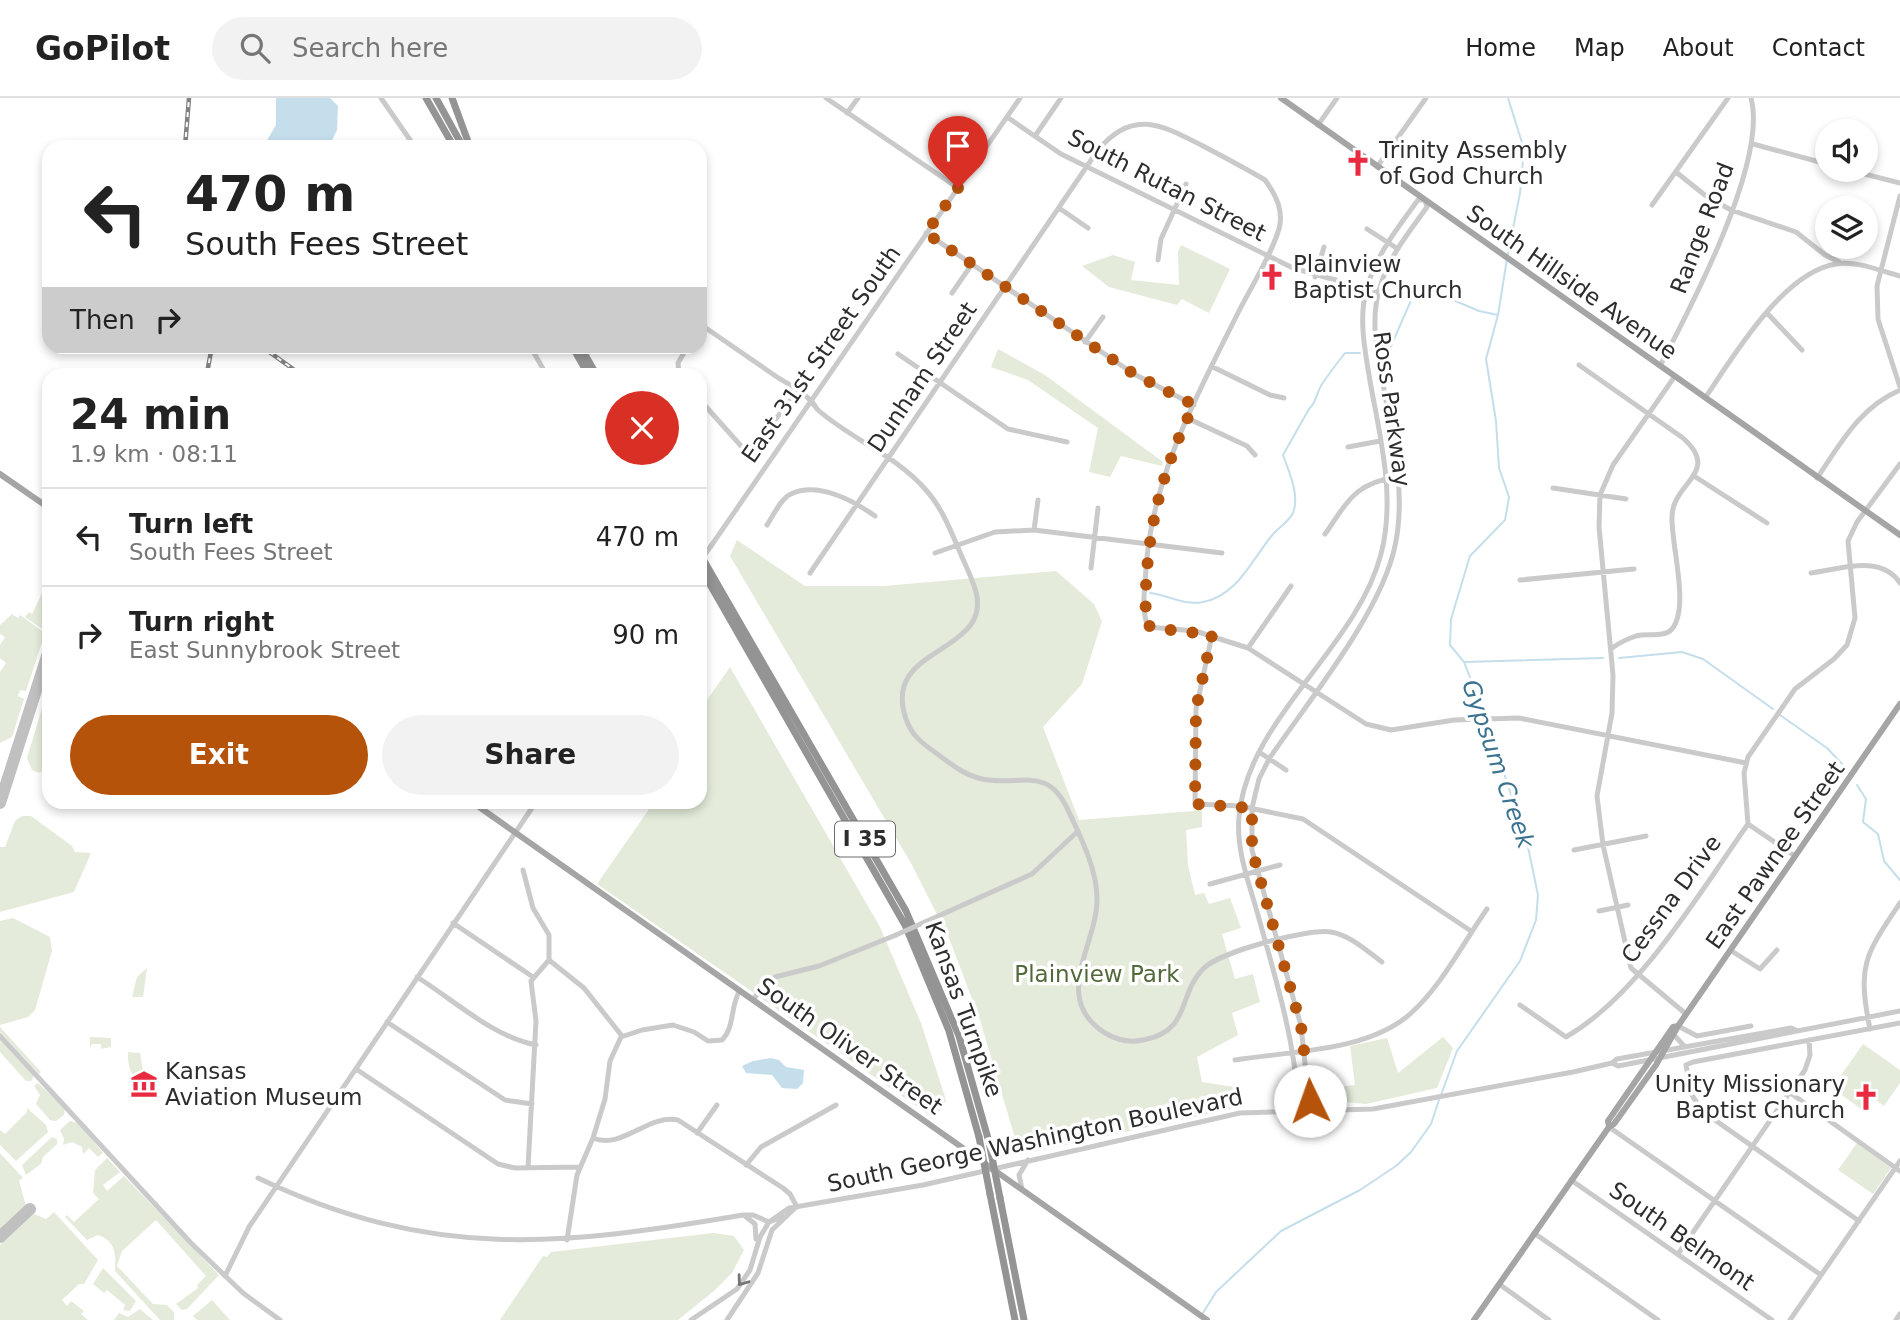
<!DOCTYPE html>
<html lang="en">
<head>
<meta charset="utf-8">
<style>
  :root { --surface:#fff; --page:#f2f2f2; --text:#222; --muted:#767676; --line:#e0e0e0; --accent:#b45309 }
  body { margin:0; font-family:"DejaVu Sans",sans-serif; background:var(--page); color:var(--text); height:100vh; display:flex; flex-direction:column; font-size:26px; white-space:nowrap }
  * { box-sizing:border-box; margin:0 }
  p { font-size:23px; color:var(--muted) }
  .icon { flex:none; width:38px; height:38px; fill:none; stroke:currentColor; stroke-width:2; stroke-linecap:round; stroke-linejoin:round }
  .map { position:relative; flex:1; overflow:hidden }
  .drawer { position:absolute; left:42px; top:270px; width:665px; height:441px; display:flex; flex-direction:column; background:var(--surface); border-radius:21px; box-shadow:0 4px 10px #0003 }
  .drawer>* { flex:none }
  .banner { position:absolute; left:42px; top:42px; width:665px; height:214px; border-radius:21px; box-shadow:0 4px 10px #0003; background:#fff; color:var(--text); overflow:hidden }
  .buttons { position:absolute; left:1815px; top:21px; display:grid; gap:14px }
  .buttons a { display:grid; place-items:center; width:63px; height:63px; border-radius:50%; background:var(--surface); box-shadow:0 4px 10px #0003; font-size:35px }
  .pin { position:absolute; display:grid; place-items:center; width:60px; height:60px; color:#fff; margin:-72px -30px; border-radius:50% 50% 50% 0; rotate:-45deg; box-shadow:0 0 7px #0007 }
  .pin .icon { rotate:45deg }
  .me { position:absolute; width:77px; margin:-38px; rotate:357deg; stroke-linejoin:round; filter:drop-shadow(0 0 5px #0008) }
  .turn { display:flex; align-items:center; gap:24px; height:147px; padding:0 28px; font-size:32px }
  .turn .icon { width:91px; height:91px; stroke-width:2.5 }
  .turn b { display:block; font-size:49px; line-height:60px }
  .then { display:flex; align-items:center; height:66px; padding:0 28px; background:#0003; gap:14px; font-size:26px }
  .round { display:grid; place-items:center; flex:none; width:74px; height:74px; border-radius:37px; background:var(--page) }
  .head { display:flex; align-items:center; justify-content:space-between; height:119px; padding:0 28px }
  h1 { font-size:42px; font-weight:800; line-height:52px }
  .primary-button { display:flex; gap:14px; margin-top:auto; padding:14px 28px }
  .primary-button a { flex:1; height:80px; border-radius:42px; background:var(--accent); color:#fff; font-size:28px; font-weight:800; line-height:80px; text-align:center }
  .primary-button a+a { background:var(--page); color:var(--text) }
  ul { padding:0; list-style:none }
  li { display:flex; align-items:center; gap:21px; height:98px; padding:0 28px; border-top:2px solid var(--line) }
  li div { flex:1 }
  li b { display:block; font-size:26px }
  li em { font-style:normal }
  header { display:flex; align-items:center; gap:42px; box-sizing:border-box; height:98px; padding:0 35px; background:var(--surface); border-bottom:2px solid var(--line) }
  header strong { font-size:33px }
  nav { display:flex; gap:38px; margin-inline-start:auto; font-size:24px }
  .search { width:490px; height:63px; background:var(--page); display:flex; align-items:center; gap:18px; box-sizing:border-box; padding:0 24px; border-radius:38px; color:var(--muted); font-size:26px }
  .map>svg:first-child { display:block }
  .green { fill:#e4ebda }
  .water { fill:#c5deeb }
  .lines { fill:none; stroke-linecap:round; stroke-linejoin:round }
  .stream { stroke:#c5deeb; stroke-width:2 }
  .taxiway { stroke:#c0c0c0; stroke-width:12 }
  .minor { stroke:#cacaca; stroke-width:5 }
  .major { stroke:#a5a5a5; stroke-width:6 }
  .highway { stroke:#949494; stroke-width:7 }
  .rail-casing { stroke:#828282; stroke-width:4.5 }
  .rail { stroke:#fff; stroke-width:2; stroke-dasharray:5; stroke-linecap:butt }
  .minor-bridge { stroke:#cacaca; stroke-width:5 }
  .highway-bridge { stroke:#949494; stroke-width:7 }
  .oneway { stroke:#747474 }
  .route { stroke:#b45309; stroke-width:12; stroke-dasharray:0 21.6 }
  .labels { text-anchor:middle; stroke-width:7; stroke-linejoin:round; paint-order:stroke }
  .shield { fill:#fff; stroke:#6c6c6c; stroke-width:2 }
  .shield-label { font-size:21px; font-weight:bold; fill:#2d2d2d }
  .poi-label { font-size:23px; fill:#2d2d2d; stroke:#fff; text-anchor:start }
  .street-label { font-size:23px; fill:#2d2d2d; stroke:#fff }
  .park-label { font-size:23px; fill:#52693a; stroke:#fff }
  .water-label { font-size:24px; font-style:italic; fill:#3a7290; stroke:#fff }
</style>
</head>
<body>
<header>
<strong>GoPilot</strong>
<div class="search"><svg class="icon" aria-label="search" viewBox="0 0 24 24"><circle cx="10" cy="10" r="6"/><path d="M15 15l6 6"/></svg>Search here</div>
<nav><a>Home</a><a>Map</a><a>About</a><a>Contact</a></nav>
</header>
<div class="map">
<svg width="1900" height="1222" viewBox="0 0 1900 1222">
  <rect width="100%" height="100%" fill="#fff"/>
  <path class="green" d="M1181,147L1230,171L1209,215L1182,201L1177,207L1109,189L1082,168L1113,157L1135,164L1131,182L1179,187L1178,154Z
    M998,251L1045,277L1163,364L1162,368L1121,358L1110,379L1089,374L1098,330L1028,282L991,269Z
    M737,442L805,488H884L1056,473L1094,506L1102,523L1082,586L1043,629L1079,722L1194,713L1202,709V729L1186,732L1188,767L1195,797L1204,795L1209,806L1230,800L1241,830L1222,836L1235,881L1253,876L1260,904L1232,915L1238,937L1197,959L1202,984L1241,990L1245,1008L1020,1057L980,922L949,840L912,767L730,458Z
    M49,492V519L45,533L25,519L29,514L32,516L42,495L46,497Z
    M12,516L18,520L20,517L45,535L26,593L20,592L18,598L24,601L12,639L0,645V574L6,565L0,560V547L5,539L0,536V527Z
    M730,569L880,829L921,925L946,1002L935,1021L597,786L654,704H700V612Z
    M49,587V668L39,675L32,672L27,660Z
    M22,718H31L72,748L75,754L91,755L74,794L0,814V749H5L15,723Z
    M13,820L50,839L52,853L35,912L28,919L0,927V823Z
    M147,870L143,899H132L137,879Z
    M0,929L41,974L39,976L0,934Z
    M90,939L111,940V949L101,951V946H92L90,950Z
    M1443,939L1453,950L1437,990L1366,1006L1316,1001V992L1355,987L1350,948L1387,940L1398,975Z
    M0,941L34,978L31,983H26L0,954Z
    M1863,946L1900,972V985L1884,1008L1873,1000L1864,1013L1832,990Z
    M128,954L140,955L144,979H150L153,986L150,989C133,985 127,971 128,954Z
    M38,985L65,1010L64,1017L56,1023L50,1022L36,1006L40,997L34,988Z
    M27,1010L46,1027L48,1034L16,1063L0,1047V1032L5,1036L27,1014Z
    M70,1023C84,1025 94,1045 103,1055L98,1059L89,1050L83,1056L82,1049L72,1044L63,1047L64,1041L60,1032Z
    M52,1039L57,1041V1046L43,1059L41,1066L26,1077L22,1067Z
    M1857,1045L1891,1070L1873,1096L1838,1072Z
    M0,1055L23,1080L19,1083L26,1108L0,1132Z
    M107,1060L120,1074L103,1087L107,1093L124,1078L219,1177L187,1211L182,1212L176,1206L198,1190L197,1187L206,1178L156,1122L122,1153L117,1168L153,1206L167,1207L174,1214V1222H160L115,1173C116,1157 116,1143 98,1137L87,1142L65,1119L67,1117L74,1124L99,1101L93,1095L95,1072Z
    M54,1114L98,1162L84,1186H79L62,1202L67,1208L71,1203L84,1213L81,1216L88,1222H0V1147L34,1116L46,1121Z
    M713,1135L734,1138L744,1152L732,1175L715,1192L678,1222H500L543,1158L547,1159L551,1154Z
    M103,1170L136,1203L130,1213L123,1212L125,1207L107,1192L104,1195L93,1186Z
    M212,1202L230,1222H197L193,1218Z
    M140,1211L153,1222H114L119,1215L128,1219Z"/>
  <path class="water" d="M276,0H330L338,8L337,32L329,49H263L276,27Z
    M771,960L779,962L786,969L804,972L803,985L797,991L782,990L772,977L746,975L742,968L753,963Z"/>
  <g class="lines">
    <path class="stream" d="M1508,156L1520,95L1524,51L1508,0
      M1382,252L1391,248L1416,191L1425,190L1479,213L1498,217
      M1150,495C1168,497 1184,508 1203,504C1238,498 1253,459 1274,435C1280,429 1290,422 1293,415C1300,397 1289,374 1283,357L1309,311C1317,304 1316,295 1322,286C1329,276 1337,265 1345,255H1360
      M1619,560L1682,554L1703,561L1773,611
      M1465,564L1603,560
      M1780,617L1827,650L1845,669
      M1485,618L1464,564L1450,547L1451,521L1470,458L1505,422L1509,399L1499,370L1496,323L1486,261L1498,217L1507,161
      M1857,687L1866,701L1863,724L1878,736L1884,763L1900,782
      M1441,997L1457,953L1520,863L1536,822L1538,797L1528,749L1487,623
      M1203,1215L1216,1194L1281,1133L1360,1092L1396,1068L1411,1054L1431,1026L1439,1002"/>
    <path class="taxiway" d="M0,705L49,552
      M0,1139L30,1111"/>
    <path class="minor" d="M381,0L415,49
      M826,0L958,90
      M847,15L858,0
      M1007,19L1061,56L1293,170L1378,194
      M1318,27L1337,0
      M1035,38L1061,0
      M1753,46L1827,66
      M1377,69L1426,0
      M1849,72L1900,85
      M1676,74L1706,98L1731,112L1796,134L1825,157L1839,164
      M1900,98L1877,188L1878,221L1900,289
      M1418,102H1425L1427,109C1410,133 1390,157 1381,186C1370,217 1376,248 1382,280C1391,334 1407,393 1395,448C1381,515 1309,602 1269,661L1259,681L1252,710V752L1301,928L1309,1003L1305,1012L1298,1003C1294,938 1275,879 1258,817C1249,785 1236,752 1239,719C1247,621 1357,550 1381,456C1396,399 1380,339 1370,283C1365,252 1358,220 1367,189C1377,156 1398,129 1418,102Z
      M1652,107L1728,0
      M1059,110L1088,130
      M1367,131L1398,151
      M926,135L1134,276L1194,307
      M1158,162L1161,141L1186,86
      M1315,179L1324,149
      M952,195L972,166
      M1767,215L1802,252
      M700,226C726,244 752,262 777,279C788,286 802,293 810,302C814,305 815,309 818,312C852,342 896,357 926,392C945,413 954,442 966,468C974,486 984,506 972,525C949,558 886,563 906,621C911,637 923,646 936,655C951,666 964,677 982,681C1019,689 1047,666 1068,712C1080,738 1097,771 1097,800C1098,846 1050,900 1105,935C1117,942 1130,945 1143,942C1192,933 1177,896 1204,870C1220,854 1308,830 1331,834C1350,837 1367,853 1382,864
      M1085,244L1103,219
      M530,248L546,276
      M898,256L1008,331L1067,344
      M1579,267L1683,340C1722,375 1672,384 1672,419C1671,447 1690,509 1672,531C1664,540 1647,535 1636,538C1627,541 1619,545 1612,550
      M1660,268C1691,209 1768,63 1751,0
      M1213,269L1270,297L1284,300
      M679,276L678,265L688,248
      M1675,278L1613,367L1600,397L1599,429L1613,577L1612,615L1597,698L1603,747L1631,870L1686,916
      M1705,300C1733,259 1783,174 1836,166C1855,162 1881,173 1900,178
      M700,302L742,349L750,353L798,293
      M1187,320L1247,348L1255,357
      M1348,349L1380,343
      M1694,378L1767,425
      M1817,380C1841,345 1860,309 1900,292
      M1553,390L1626,401
      M767,427C773,418 781,400 791,396C818,383 854,403 875,418
      M1034,432L1038,402
      M1325,436C1348,403 1355,385 1397,379
      M711,448L1020,0
      M935,455L995,434L1034,432L1222,455
      M1091,470L1098,410
      M810,475L1098,52C1133,10 1162,27 1203,48C1224,59 1245,70 1265,82C1276,97 1284,113 1279,131C1270,160 1252,187 1239,213C1198,295 1152,378 1146,471C1145,489 1141,512 1148,529L1195,533L1248,550L1366,626L1391,632L1454,622L1519,620L1746,665
      M1811,475C1841,471 1881,456 1900,485
      M1520,482L1634,471
      M1212,537L1196,611L1195,706L1240,708L1303,721L1471,833
      M1248,550L1291,488
      M1259,654L1286,672
      M1748,726L1744,675L1748,659L1795,591L1834,561L1847,547L1855,520L1848,443L1857,424L1900,366
      M1748,726L1795,758
      M1574,752L1646,738
      M523,772L533,810L549,837V862
      M1210,786L1280,767
      M1599,813L1628,807
      M925,824L1032,776L1077,734
      M453,825L533,879
      M1730,852L1760,871L1777,852
      M549,862L584,890L622,938
      M417,879C454,902 493,939 536,947
      M753,901L775,879L819,868L896,837
      M1520,907L1566,939C1639,897 1700,794 1748,726
      M387,924L505,1002L532,1006
      M1678,928L1697,938L1751,928
      M1870,931C1857,867 1865,857 1900,805
      M0,938L191,1145L243,1195L280,1222
      M1675,938L1685,949
      M1235,962C1290,953 1367,954 1410,916C1441,889 1463,845 1487,811
      M1612,965L1618,968L1900,913
      M356,971L498,1066L515,1070L579,1069
      M1789,994L1900,1073
      M1609,1029L1821,1177
      M697,1035L717,1007
      M593,1040C623,1052 647,1016 678,1022L783,1090L790,1096L797,1109
      M746,1067L761,1049L836,1007
      M528,1069L536,923L531,883L549,862
      M258,1080C432,1163 560,1148 743,1117H753L769,1124L783,1119
      M1571,1082L1772,1222
      M1022,1091L1019,1077L1028,1062
      M745,1118L755,1126L756,1141
      M1859,1123L1702,1013L1692,997L1686,967L1693,964L1900,925
      M1534,1135L1658,1222
      M567,1142L577,1077L593,1040L605,1001L610,963L621,939L642,932L673,927L694,934L708,943L722,942C735,929 730,908 740,892
      M1678,1156L1805,972L1810,957L1809,942
      M225,1178L249,1129L536,704
      M1499,1186L1549,1222
      M691,1222L737,1191L750,1172L760,1139L769,1124L789,1110L923,1087L1240,1015L1373,1011L1573,974L1612,965L1617,961L1791,930L1798,933
      M727,1222L758,1175L772,1132L794,1111
      M1790,1222L1900,1063
      M1896,1222L1900,1216"/>
    <path class="major" d="M1281,0L1900,437
      M0,376L49,410
      M472,704L1207,1222
      M1609,1029L1608,1023L1673,929L1678,928
      M1474,1222L1609,1029L1614,1026L1656,967L1678,928L1900,606"/>
    <path class="highway" d="M426,0L454,49
      M436,0L463,49
      M452,0L470,49
      M572,248L588,276
      M580,248L596,276
      M700,456L906,813L959,938L989,1044
      M700,469L905,827L949,933L979,1039
      M990,1096L1015,1222
      M1000,1100L1024,1222"/>
    <defs>
      <path id="rail" d="M185,49L189,0
        M261,248L300,276
        M207,275L212,248"/>
    </defs>
    <use href="#rail" class="rail-casing"/>
    <use href="#rail" class="rail"/>
    <path class="minor-bridge" d="M700,463L711,448
      M896,837L925,824"/>
    <path class="highway-bridge" d="M979,1039L990,1096
      M989,1044L1000,1100"/>
  </g>
  <defs><path id="oneway-chevron" d="M-2-3.5L2.5 0L-2 3.5" fill="none" stroke-width="1.6" stroke-linecap="round" stroke-linejoin="round" transform="scale(1.75)"/></defs>
  <use class="oneway" href="#oneway-chevron" transform="translate(742 1183) rotate(126)"/>
  <g class="lines">
    <path class="route" d="M958,90L926,135L1134,276L1194,307C1159,377 1143,447 1146,526C1152,532 1198,534 1212,537L1196,611L1195,706L1252,710V752L1301,928L1310,1003"/>
  </g>
  <defs>
    <symbol id="church-bare" viewBox="-9 -9 18 18"><path d="M-1.2-6h2.4v3.5h3.3v2.4h-3.3V6h-2.4V-.1h-3.3v-2.4h3.3Z" fill="#e82b41" stroke="#fff" stroke-width="2.5" paint-order="stroke"/></symbol>
    <symbol id="museum-bare" viewBox="-9 -9 18 18"><path d="M0-6L6-3V-2H-6V-3ZM-5-1h2V3h-2ZM-1-1h2V3h-2ZM3-1h2V3H3ZM-6 4H6V6H-6Z" fill="#e82b41" stroke="#fff" stroke-width="2.5" paint-order="stroke"/></symbol>
  </defs>
  <g fill-rule="evenodd">
    <use href="#church-bare" x="1339" y="46" width="38" height="38"/>
    <use href="#church-bare" x="1253" y="160" width="38" height="38"/>
    <use href="#museum-bare" x="125" y="967" width="38" height="38"/>
    <use href="#church-bare" x="1847" y="980" width="38" height="38"/>
  </g>
  <g class="labels">
    <rect class="shield" x="835" y="723.5" width="60" height="35" rx="5"/>
    <g class="shield-label">
      <text x="865" y="748">I 35</text>
    </g>
    <g class="poi-label">
      <text x="1379" y="60">Trinity Assembly<tspan x="1379" dy="26">of God Church</tspan></text>
      <text x="1293" y="174">Plainview<tspan x="1293" dy="26">Baptist Church</tspan></text>
      <text x="165" y="981">Kansas<tspan x="165" dy="26">Aviation Museum</tspan></text>
      <text x="1845" y="994" text-anchor="end">Unity Missionary<tspan x="1845" dy="26">Baptist Church</tspan></text>
    </g>
    <g class="street-label">
      <text transform="translate(1167 87) rotate(27)" y="8">South Rutan Street</text>
      <text transform="translate(1702 130) rotate(-69)" y="8">Range Road</text>
      <text transform="translate(1572 184) rotate(35)" y="8">South Hillside Avenue</text>
      <text transform="translate(821 256) rotate(-55)" y="8">East 31st Street South</text>
      <text transform="translate(922 279) rotate(-56)" y="8">Dunham Street</text>
      <text transform="translate(1392 311) rotate(82)" y="8">Ross Parkway</text>
      <text transform="translate(1775 757) rotate(-55)" y="8">East Pawnee Street</text>
      <text transform="translate(1671 801) rotate(-54)" y="8">Cessna Drive</text>
      <text transform="translate(964 911) rotate(70)" y="8">Kansas Turnpike</text>
      <text transform="translate(850 948) rotate(35)" y="8">South Oliver Street</text>
      <text transform="translate(1035 1042) rotate(-12)" y="8">South George Washington Boulevard</text>
      <text transform="translate(1682 1138) rotate(35)" y="8">South Belmont</text>
    </g>
    <g class="park-label">
      <text x="1097" y="884">Plainview Park</text>
    </g>
    <g class="water-label">
      <text transform="translate(1498 666) rotate(71)" y="8">Gypsum Creek</text>
    </g>
  </g>
</svg>
<div class="buttons">
<a><svg class="icon" aria-label="sound" viewBox="0 0 24 24"><path d="M4 9h4l5-4v14l-5-4H4zM17 9q2 3 0 6"/></svg></a>
<a><svg class="icon" aria-label="layers" viewBox="0 0 24 24"><path d="M12 4l9 5-9 5-9-5zM3 14l9 5 9-5"/></svg></a>
</div>
<div class="pin" style="left:958px;top:90px;background:#d93025"><svg class="icon" aria-label="arrive" viewBox="0 0 24 24"><path d="M6 21V4h12l-3 4 3 4H6"/></svg></div>
<svg class="me" style="left:1310px;top:1003px" viewBox="-20 -20 40 40"><circle r="19" fill="#fff"/><path d="M0-13L10 11 0 6-10 11z" fill="#b45309"/></svg>
<div class="banner">
<div class="turn"><svg class="icon" aria-label="left" viewBox="0 0 24 24"><path d="M17 20v-9H6M10 6l-5 5 5 5"/></svg><div><b>470 m</b>South Fees Street</div></div>
<div class="then">Then<svg class="icon" aria-label="right" viewBox="0 0 24 24"><path d="M7 20v-9h11M14 6l5 5-5 5"/></svg></div>
</div>
<section class="drawer">
<div class="head"><div><h1>24 min</h1><p>1.9 km · 08:11</p></div><a class="round" style="background:#d93025;color:#fff"><svg class="icon" aria-label="close" viewBox="0 0 24 24"><path d="M6 6l12 12M18 6L6 18"/></svg></a></div>
<ul>
<li><svg class="icon" aria-label="left" viewBox="0 0 24 24"><path d="M17 20v-9H6M10 6l-5 5 5 5"/></svg><div><b>Turn left</b><p>South Fees Street</p></div><em>470 m</em></li>
<li><svg class="icon" aria-label="right" viewBox="0 0 24 24"><path d="M7 20v-9h11M14 6l5 5-5 5"/></svg><div><b>Turn right</b><p>East Sunnybrook Street</p></div><em>90 m</em></li>
</ul>
<div class="primary-button"><a>Exit</a><a>Share</a></div>
</section>
</div>
</body>
</html>
